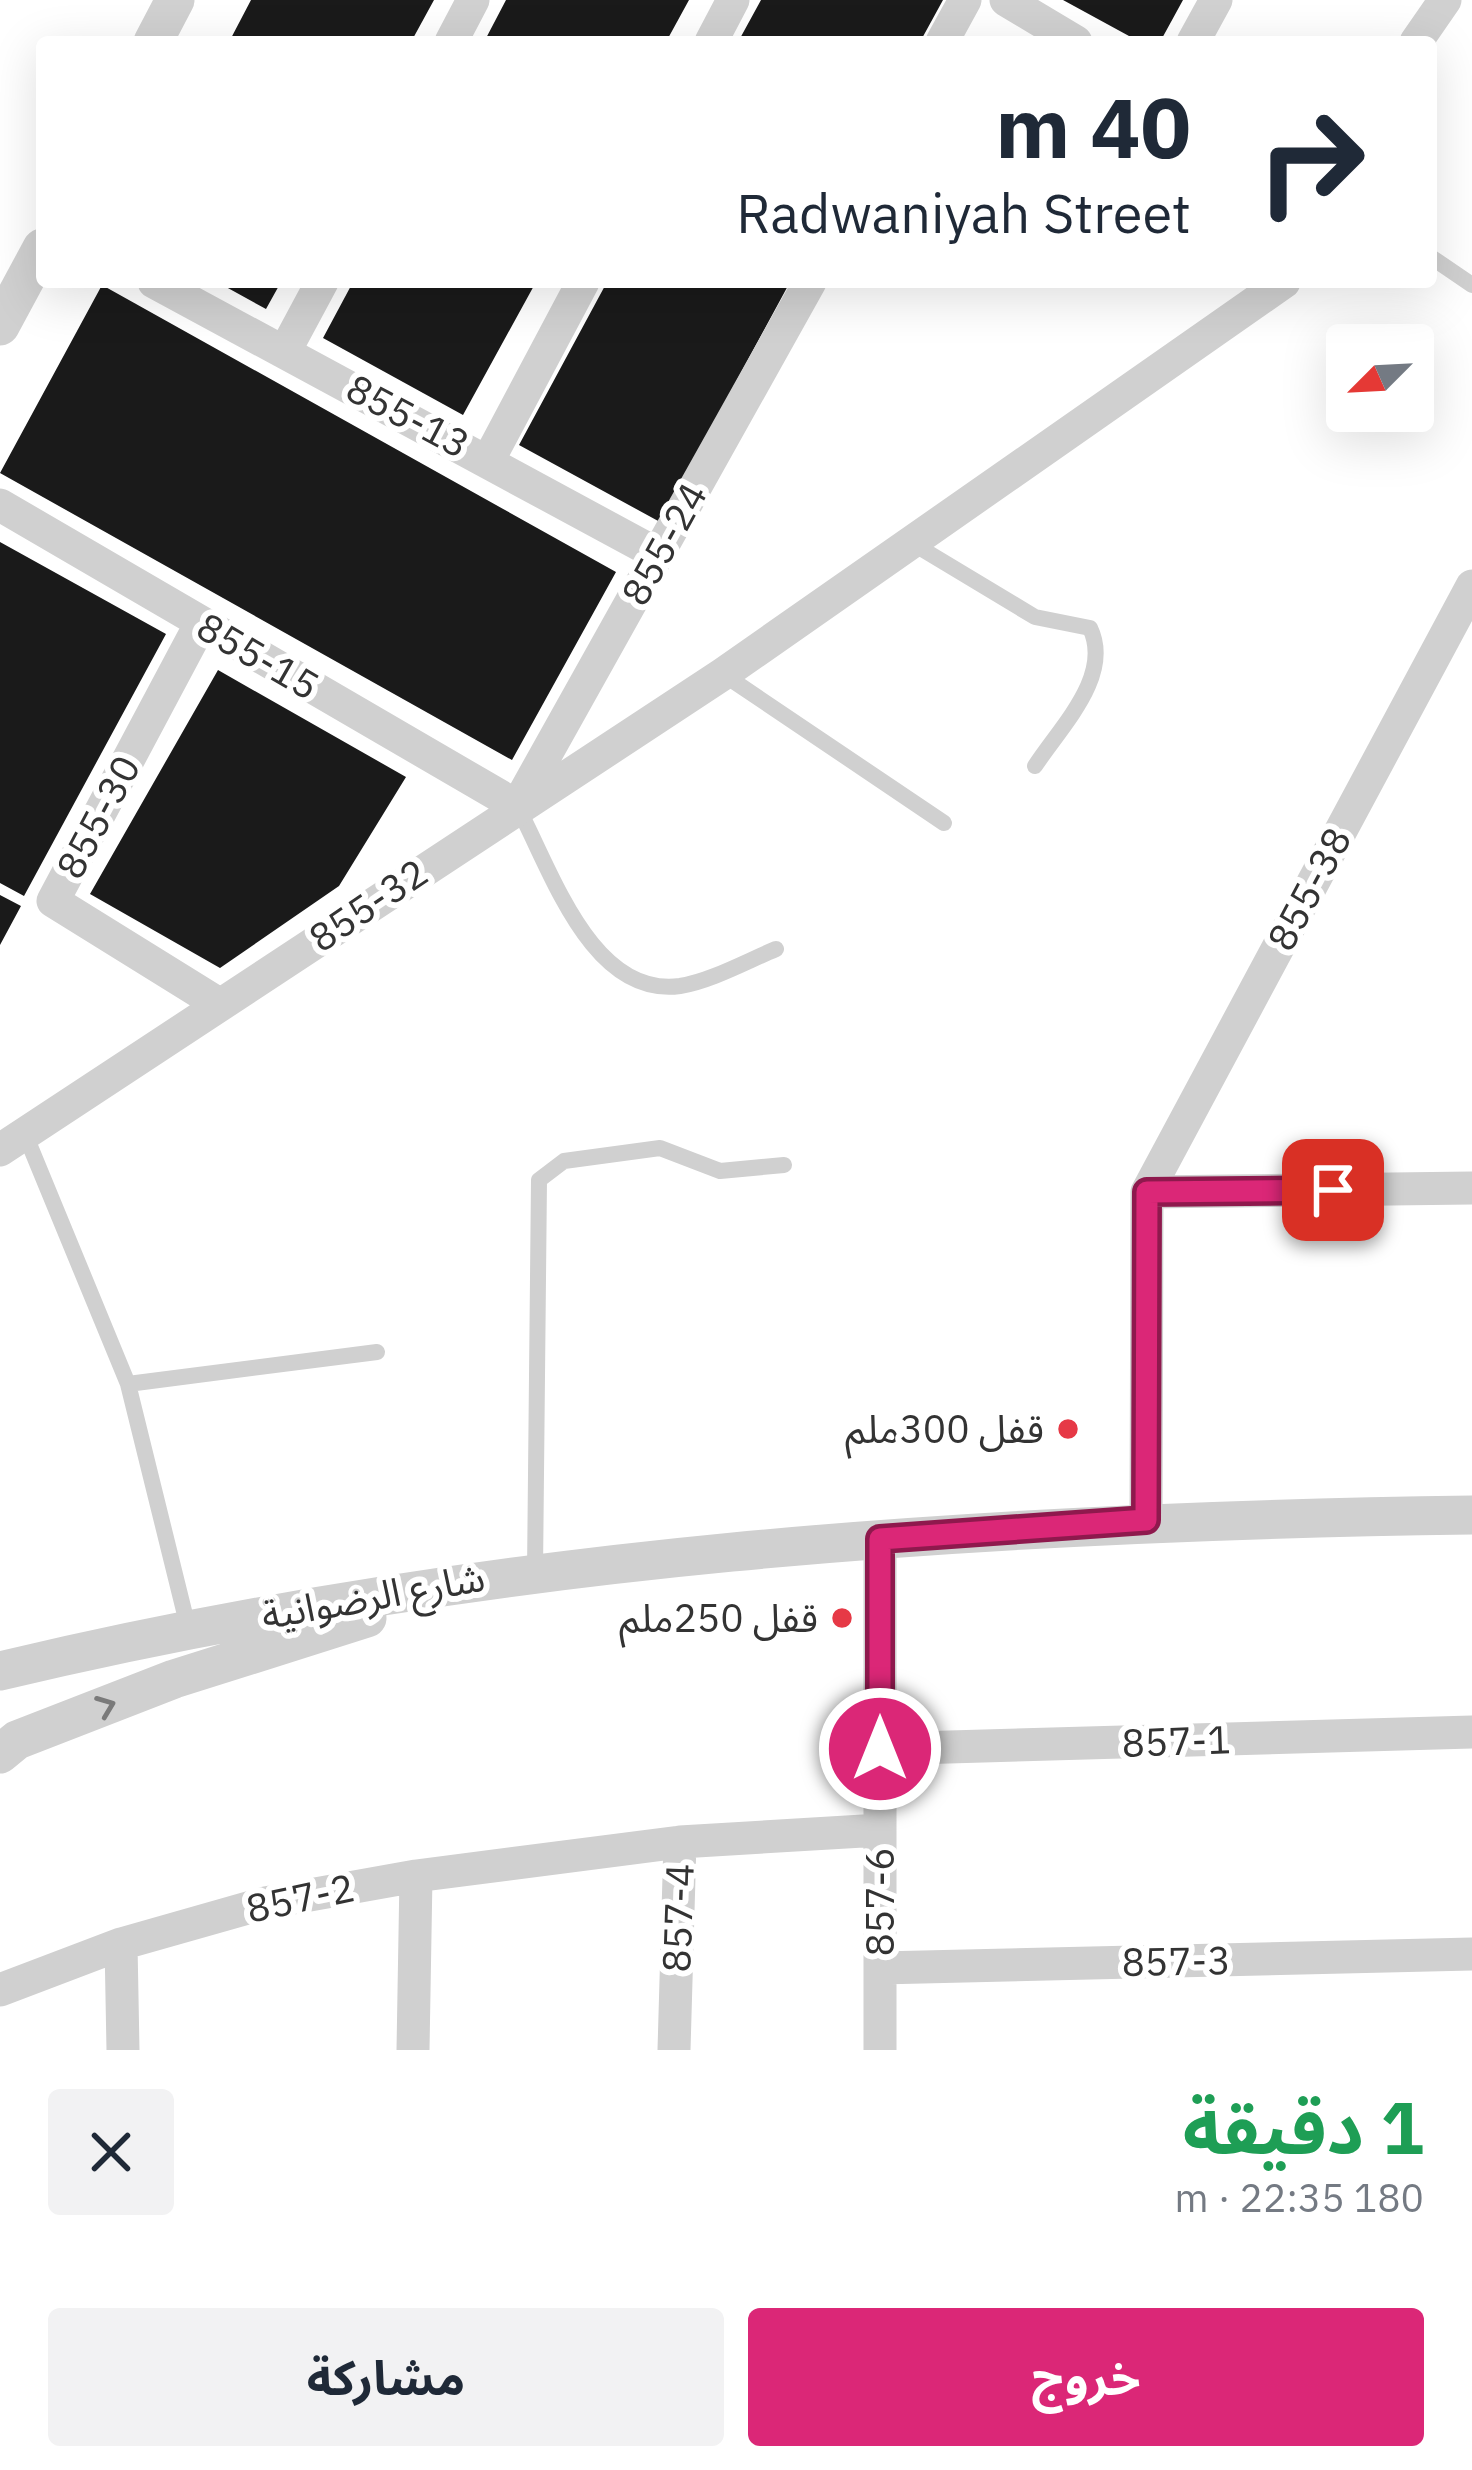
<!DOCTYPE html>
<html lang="ar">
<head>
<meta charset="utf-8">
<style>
  :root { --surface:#fff; --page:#f2f2f3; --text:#1f2937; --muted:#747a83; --accent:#db2777 }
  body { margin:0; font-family:"IBM Plex Sans","Noto Sans Arabic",sans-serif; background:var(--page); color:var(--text); direction:rtl; height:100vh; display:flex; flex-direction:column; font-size:45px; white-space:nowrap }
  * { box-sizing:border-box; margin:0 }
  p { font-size:39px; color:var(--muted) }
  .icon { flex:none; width:66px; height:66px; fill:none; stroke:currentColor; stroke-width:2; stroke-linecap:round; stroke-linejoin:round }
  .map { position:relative; height:2050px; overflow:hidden; direction:ltr }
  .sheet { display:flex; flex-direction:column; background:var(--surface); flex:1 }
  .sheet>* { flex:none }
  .guide { position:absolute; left:36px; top:36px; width:1401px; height:252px; border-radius:12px; box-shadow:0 12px 48px #0002; direction:rtl; background:#fff; color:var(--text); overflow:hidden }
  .needle { width:78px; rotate:246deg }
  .controls { position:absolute; left:1326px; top:324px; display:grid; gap:24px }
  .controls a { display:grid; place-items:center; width:108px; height:108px; border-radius:12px; background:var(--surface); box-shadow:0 12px 48px #0002; font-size:60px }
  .pin { position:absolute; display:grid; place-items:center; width:102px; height:102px; color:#fff; margin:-51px; border-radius:24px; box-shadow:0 6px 18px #0006 }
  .me { position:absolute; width:132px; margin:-66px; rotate:0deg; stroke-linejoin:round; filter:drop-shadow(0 0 9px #0008) }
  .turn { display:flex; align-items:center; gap:42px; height:252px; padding:0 48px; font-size:54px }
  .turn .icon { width:156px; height:156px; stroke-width:2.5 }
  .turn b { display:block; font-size:84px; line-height:102px }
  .round { display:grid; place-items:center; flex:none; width:126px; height:126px; border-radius:12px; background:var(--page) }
  .headline { display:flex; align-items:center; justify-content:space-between; height:204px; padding:0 48px }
  h1 { font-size:72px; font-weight:700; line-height:90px; color:#1e9e55 }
  .cta { display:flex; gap:24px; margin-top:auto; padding:24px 48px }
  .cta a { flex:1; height:138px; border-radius:12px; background:var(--accent); color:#fff; font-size:48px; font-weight:700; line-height:138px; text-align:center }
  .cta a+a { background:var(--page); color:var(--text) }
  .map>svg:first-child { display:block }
  .building { fill:#1a1a1a }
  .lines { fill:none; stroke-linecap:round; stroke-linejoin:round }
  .service { stroke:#d0d0d0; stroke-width:16 }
  .minor { stroke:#d0d0d0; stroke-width:33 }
  .tertiary { stroke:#d0d0d0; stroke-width:39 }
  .oneway { stroke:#7a7a7a }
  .route-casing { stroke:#8e194d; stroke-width:30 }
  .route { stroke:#db2777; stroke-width:21 }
  .poi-dot { fill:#e63946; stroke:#fff; stroke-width:4.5 }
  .labels { text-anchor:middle; stroke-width:12; stroke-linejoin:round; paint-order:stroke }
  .street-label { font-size:39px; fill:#333; stroke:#fff }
  .poi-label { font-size:39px; fill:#333; stroke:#fff; text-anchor:end }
</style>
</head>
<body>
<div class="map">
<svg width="1472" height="2050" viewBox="0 0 1472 2050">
  <rect width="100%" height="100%" fill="#fff"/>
  <path class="building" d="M251,0H434L411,42H229Z
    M506,0H689L666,42H484Z
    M761,0H943L920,42H738Z
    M1063,0H1183L1160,42H1140Z
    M217,282H281L266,309Z
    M353,282H536L463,415L323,338Z
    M607,282H790L660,522L519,445Z
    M102,285L616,572L512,760L0,473Z
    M0,542L166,634L24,896L0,883Z
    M218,670L406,777L339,886L220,968L90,894Z
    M0,895L21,906L0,945Z"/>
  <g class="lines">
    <path class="service" d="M1431,257L1472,285
      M912,543L1035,617L1090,628C1113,676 1061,726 1035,766
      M723,674L944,823
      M517,806C551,869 591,998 680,986C711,981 747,961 776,949
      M25,1134L128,1384L188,1627
      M128,1384L377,1352
      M535,1572L539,1180L564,1161L660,1148L720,1171L784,1165"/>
    <path class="minor" d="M1006,0L1076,42
      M451,42L473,0
      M711,42L733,0
      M942,42L965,0
      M1193,42L1216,0
      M1416,42L1445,0
      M154,282L659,555
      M285,351L322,282
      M489,459L583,282
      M0,505L517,806
      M201,623L53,901L219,1004
      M521,799L810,282
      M0,1150L723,674L1284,282
      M1147,1192L1472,1188
      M1146,1520L1147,1192L1472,586
      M880,1749L1472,1732
      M416,1876L680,1842
      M880,1968L1472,1954
      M0,1990L121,1944
      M123,2050L121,1944L265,1903L416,1876L413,2050
      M674,2050L680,1842L880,1830
      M880,2050V1539"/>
    <path class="tertiary" d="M153,42L175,0
      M0,326L42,248
      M0,1671C486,1555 974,1522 1472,1515
      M0,1754L17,1740L174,1679L367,1618"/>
  </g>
  <defs><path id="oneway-chevron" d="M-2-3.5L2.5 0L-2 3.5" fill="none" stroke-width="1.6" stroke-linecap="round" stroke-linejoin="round" transform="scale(3)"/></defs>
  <use class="oneway" href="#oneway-chevron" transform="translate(106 1706) rotate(-21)"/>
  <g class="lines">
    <defs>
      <path id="route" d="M880,1749V1539L1146,1520L1147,1192L1333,1190"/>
    </defs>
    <use href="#route" class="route-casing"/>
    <use href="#route" class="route"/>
  </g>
  <g class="poi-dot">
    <circle cx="1068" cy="1429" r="12"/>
    <circle cx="842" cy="1618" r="12"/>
  </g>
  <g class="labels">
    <g class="street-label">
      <text transform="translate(408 416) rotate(28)" y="14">855-13</text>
      <text transform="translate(664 544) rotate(-61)" y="14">855-24</text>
      <text transform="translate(258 656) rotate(30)" y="14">855-15</text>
      <text transform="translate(98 817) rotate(-62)" y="14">855-30</text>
      <text transform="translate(1309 889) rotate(-62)" y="14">855-38</text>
      <text transform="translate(368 905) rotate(-34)" y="14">855-32</text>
      <text transform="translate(373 1596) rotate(-10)" y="14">شارع الرضوانية</text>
      <text transform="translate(1176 1741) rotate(-2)" y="14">857-1</text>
      <text transform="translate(300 1898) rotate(-12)" y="14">857-2</text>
      <text transform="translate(880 1902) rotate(-90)" y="14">857-6</text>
      <text transform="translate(678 1918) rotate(-88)" y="14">857-4</text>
      <text transform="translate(1176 1961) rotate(-1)" y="14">857-3</text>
    </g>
    <g class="poi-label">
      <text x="1044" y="1443">قفل 300ملم</text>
      <text x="818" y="1632">قفل 250ملم</text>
    </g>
  </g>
</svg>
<div class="controls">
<a><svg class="needle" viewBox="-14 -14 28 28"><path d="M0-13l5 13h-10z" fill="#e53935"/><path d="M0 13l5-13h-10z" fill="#747a83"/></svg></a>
</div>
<div class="pin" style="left:1333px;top:1190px;background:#d93025"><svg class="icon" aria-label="arrive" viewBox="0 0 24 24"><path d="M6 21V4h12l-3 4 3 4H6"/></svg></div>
<svg class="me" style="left:880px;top:1749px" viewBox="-20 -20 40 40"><circle r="17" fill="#db2777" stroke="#fff" stroke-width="3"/><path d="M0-11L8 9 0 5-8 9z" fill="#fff"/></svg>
<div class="guide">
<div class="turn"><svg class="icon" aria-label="right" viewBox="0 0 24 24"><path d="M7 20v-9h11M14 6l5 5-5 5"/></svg><div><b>40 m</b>Radwaniyah Street</div></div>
</div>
</div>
<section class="sheet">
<div class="headline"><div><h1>1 دقيقة</h1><p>180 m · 22:35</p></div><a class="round"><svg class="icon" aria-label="close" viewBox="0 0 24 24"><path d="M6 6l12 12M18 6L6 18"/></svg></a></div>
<div class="cta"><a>خروج</a><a>مشاركة</a></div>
</section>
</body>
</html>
